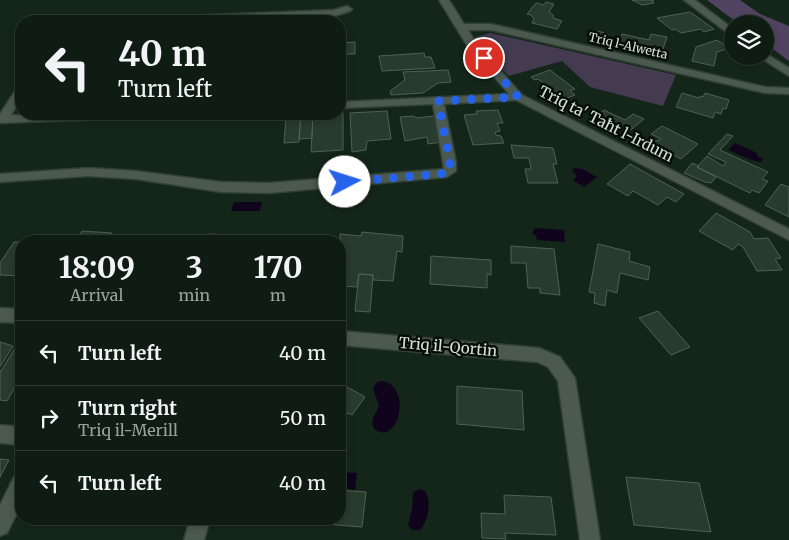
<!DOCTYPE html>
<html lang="en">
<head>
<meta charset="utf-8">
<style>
  :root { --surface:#0f1c13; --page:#1d2921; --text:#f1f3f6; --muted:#9ba1a0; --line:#2f3a33 }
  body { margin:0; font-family:Merriweather,serif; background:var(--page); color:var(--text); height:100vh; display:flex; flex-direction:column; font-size:19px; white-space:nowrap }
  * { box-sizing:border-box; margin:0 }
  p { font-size:16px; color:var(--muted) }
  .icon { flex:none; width:28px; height:28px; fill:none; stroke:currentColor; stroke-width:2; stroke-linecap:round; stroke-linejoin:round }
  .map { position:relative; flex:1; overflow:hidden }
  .sheet { position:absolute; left:15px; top:235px; width:331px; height:290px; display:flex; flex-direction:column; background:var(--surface); border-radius:20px; box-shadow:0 2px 8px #0003,0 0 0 1px var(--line) }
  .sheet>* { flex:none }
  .guide { position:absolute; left:15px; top:15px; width:331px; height:105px; border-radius:20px; box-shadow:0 2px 8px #0003,0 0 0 1px var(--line); background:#0f1c13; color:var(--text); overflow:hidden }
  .buttons { position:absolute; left:724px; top:15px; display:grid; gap:10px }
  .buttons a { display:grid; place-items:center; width:50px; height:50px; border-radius:50%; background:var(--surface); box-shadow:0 2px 8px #0003,0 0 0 1px var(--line); font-size:25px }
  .pin { position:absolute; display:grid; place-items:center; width:42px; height:42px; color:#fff; margin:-21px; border:2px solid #fff; border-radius:50%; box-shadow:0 1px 5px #0007 }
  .me { position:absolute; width:55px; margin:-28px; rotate:85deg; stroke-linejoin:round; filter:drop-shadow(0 0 4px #0008) }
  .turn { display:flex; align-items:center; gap:18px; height:105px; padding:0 20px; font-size:22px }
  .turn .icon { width:65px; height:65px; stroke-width:2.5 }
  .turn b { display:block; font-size:35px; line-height:42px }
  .eta { display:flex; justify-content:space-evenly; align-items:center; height:85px; text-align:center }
  .eta b { font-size:30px; font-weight:700; line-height:35px }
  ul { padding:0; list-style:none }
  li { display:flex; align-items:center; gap:15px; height:65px; padding:0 20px; border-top:1px solid var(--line) }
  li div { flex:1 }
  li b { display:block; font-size:19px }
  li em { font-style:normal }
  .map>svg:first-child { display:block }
  .green { fill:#443b51 }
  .forest { fill:#514462 }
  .water { fill:#0f041b }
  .building { fill:#283b2c; stroke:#4e6253 }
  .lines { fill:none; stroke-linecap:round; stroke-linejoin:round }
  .minor-casing { stroke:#2f4034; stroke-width:3 }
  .minor { fill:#4c594f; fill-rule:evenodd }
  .route { stroke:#2563eb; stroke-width:9; stroke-dasharray:0 16.2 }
  .labels { text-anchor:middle; stroke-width:5; stroke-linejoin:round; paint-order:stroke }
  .far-street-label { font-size:12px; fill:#d5e0d7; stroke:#060d08 }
  .street-label { font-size:15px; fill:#d5e0d7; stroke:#060d08 }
</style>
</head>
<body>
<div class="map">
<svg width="789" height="540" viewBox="0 0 789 540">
  <rect width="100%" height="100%" fill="#142619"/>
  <path class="green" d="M490,33L676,75L663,106L590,87L562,61L509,76L475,42V37Z"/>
  <path class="forest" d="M707,0H740L760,14L789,26V61L765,43V24H739Z"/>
  <path class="water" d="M735,143L757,153V156L763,159L761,162L751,160L728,150Z
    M574,168L582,169L597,177L584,187L573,180L577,176L572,170Z
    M234,202H262L260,211H231Z
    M535,228L564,230L565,242L537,240L536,236L532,233Z
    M380,381C413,382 400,448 374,429C369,418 377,414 379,405L373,389L376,383Z
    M340,472L357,473L355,490L340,488Z
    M421,489L425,491C432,500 428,522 420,530H412L408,525L412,509L413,492Z"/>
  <path class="building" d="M632,0H654H651L654,3L642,5Z
    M546,2L554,4L549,12L553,15V18L562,21L557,29L532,23L534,19L531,15L527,14L536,3L544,5Z
    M690,12L714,29L704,32L701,29L681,33L675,29L672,30L657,18Z
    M598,31L608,34L605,41L595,39Z
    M622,34L649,40L651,34L667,37L661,55L617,45Z
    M717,40L730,48L717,52L714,66L692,61L696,47Z
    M355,42V54H340V43Z
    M424,53L425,57H431L435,68L382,71L379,56Z
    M448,70L451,82L438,83L423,93L391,95L390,91L405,80L403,72Z
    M550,70L575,89L570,91L575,95L562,100L546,90L550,88L538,79L535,80L531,77Z
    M682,93L699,98L700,96L703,97L705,93L729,100L726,109L723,108L721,114L715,112L713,118L676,107Z
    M498,110L503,123H497L500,131L495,132L496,135L501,136L504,143L473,145L464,115L477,114L476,111Z
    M604,110L625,120L633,114L644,119L628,132L596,116Z
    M387,111L391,139L367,141L366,150L352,152L350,113Z
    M340,113H343V150L311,152L313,114Z
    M301,114H313L312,138L299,139Z
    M301,114L299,142L284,143L286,115Z
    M414,116L416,118L434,116L442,142L428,144L427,137L405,141L400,117Z
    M662,126L698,144L681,159L652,143L656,140L658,141L661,139L651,134Z
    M727,134L733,136L720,150L768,172L762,179L768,181L759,193L752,190L750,193L697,167L707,156L723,166L726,162L708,154Z
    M511,145L553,148L557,164H553L558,183H528L525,169H531L529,158H514Z
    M692,163L699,166L697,167L716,177L711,183L705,182L684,173Z
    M630,164L684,194L676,202L667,197L658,205L633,191L628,196L607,184Z
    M781,184L789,187V217L765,205Z
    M716,213L750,232L754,239L768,238L781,258L775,259L782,270L757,271L743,247L738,244L733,250L699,231Z
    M82,231L112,233L108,241H76Z
    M362,232L403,236L402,252L397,251L393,281L373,280V275L359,274L357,287L340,286V234L361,236Z
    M208,234L235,235L232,241H205Z
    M156,236L172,237L171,241H154Z
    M14,242H21V276L0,275V263Z
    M598,244L630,252L629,261L650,267L648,280L620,273L617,293L607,290L605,306L594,303L595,293L589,292Z
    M511,246L554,249L560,295L540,293V288H528L526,263H511Z
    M431,256L491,260V275L487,274V288L430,284Z
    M359,274L373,275L370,312L355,311Z
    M658,311L690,347L671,355L639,318Z
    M0,342L13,346L0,367Z
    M15,348H21V381H18L7,401L0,400V370L1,371Z
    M340,383L365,397L352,415L348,413L340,424Z
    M457,386L522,391L524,430L457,424Z
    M0,459L9,460L0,477Z
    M626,477L699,483L711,532L634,525Z
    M340,490L366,492L362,527L261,519H340Z
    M504,495L551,497L556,535L505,533L506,539L482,538L481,513L505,514Z"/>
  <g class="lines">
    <defs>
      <path id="minor" d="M439,0H449L464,24H491L765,87L789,88V94L765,93L491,30H468L476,43L522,95L789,229V240L516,100L444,104L456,162V171L447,177L269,193L221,192L136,179L88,176L0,182V174L88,168L136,171L221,182L269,183L444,169L433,104L340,108V102L509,94L468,47Z
        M684,0H695L732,28V35L729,34Z
        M347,6L352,9L350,11L335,16L204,21H135L140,18L334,10Z
        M765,53L789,68V76L761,58L760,56H765Z
        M21,87V99L11,115L136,114L130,118L0,123V114L17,88Z
        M0,308L21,309V323L0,322Z
        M340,331L539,348L560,357L575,378L600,540H580L558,381L548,367L537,362L340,345Z
        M0,425L21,427V445L0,443Z
        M21,474V505L7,533L0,536V505L14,477Z
        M190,519H210L204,540H184Z"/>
    </defs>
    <use href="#minor" class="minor-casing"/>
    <use href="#minor" class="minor"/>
  </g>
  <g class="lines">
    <path class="route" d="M345,182L439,174L447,173L450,171V162L438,101L518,97L484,58"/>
  </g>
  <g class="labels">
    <g class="far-street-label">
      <text transform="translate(628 46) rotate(13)" y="4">Triq l-Alwetta</text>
    </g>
    <g class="street-label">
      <text transform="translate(606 124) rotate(27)" y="5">Triq ta' Taħt l-Irdum</text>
      <text transform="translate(448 347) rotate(5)" y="5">Triq il-Qortin</text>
    </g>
  </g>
</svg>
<div class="buttons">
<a><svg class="icon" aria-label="layers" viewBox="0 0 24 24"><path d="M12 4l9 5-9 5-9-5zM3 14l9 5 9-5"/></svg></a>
</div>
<div class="pin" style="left:484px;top:58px;background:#d93025"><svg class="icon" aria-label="arrive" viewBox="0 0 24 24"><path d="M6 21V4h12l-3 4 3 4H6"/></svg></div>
<svg class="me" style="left:345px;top:182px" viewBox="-20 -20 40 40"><circle r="19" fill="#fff"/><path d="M0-13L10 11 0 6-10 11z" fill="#2563eb"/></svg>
<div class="guide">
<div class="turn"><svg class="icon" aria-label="left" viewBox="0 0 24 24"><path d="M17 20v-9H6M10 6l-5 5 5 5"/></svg><div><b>40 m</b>Turn left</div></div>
</div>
<section class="sheet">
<div class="eta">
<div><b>18:09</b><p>Arrival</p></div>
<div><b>3</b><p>min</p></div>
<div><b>170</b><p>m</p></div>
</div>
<ul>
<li><svg class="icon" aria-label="left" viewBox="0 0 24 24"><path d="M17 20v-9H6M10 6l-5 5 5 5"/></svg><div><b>Turn left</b></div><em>40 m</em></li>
<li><svg class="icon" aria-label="right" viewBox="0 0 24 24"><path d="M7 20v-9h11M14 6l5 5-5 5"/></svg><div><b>Turn right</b><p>Triq il-Merill</p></div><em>50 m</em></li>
<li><svg class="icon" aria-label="left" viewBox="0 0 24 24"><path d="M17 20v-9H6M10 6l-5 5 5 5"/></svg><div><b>Turn left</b></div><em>40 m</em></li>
</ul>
</section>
</div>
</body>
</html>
